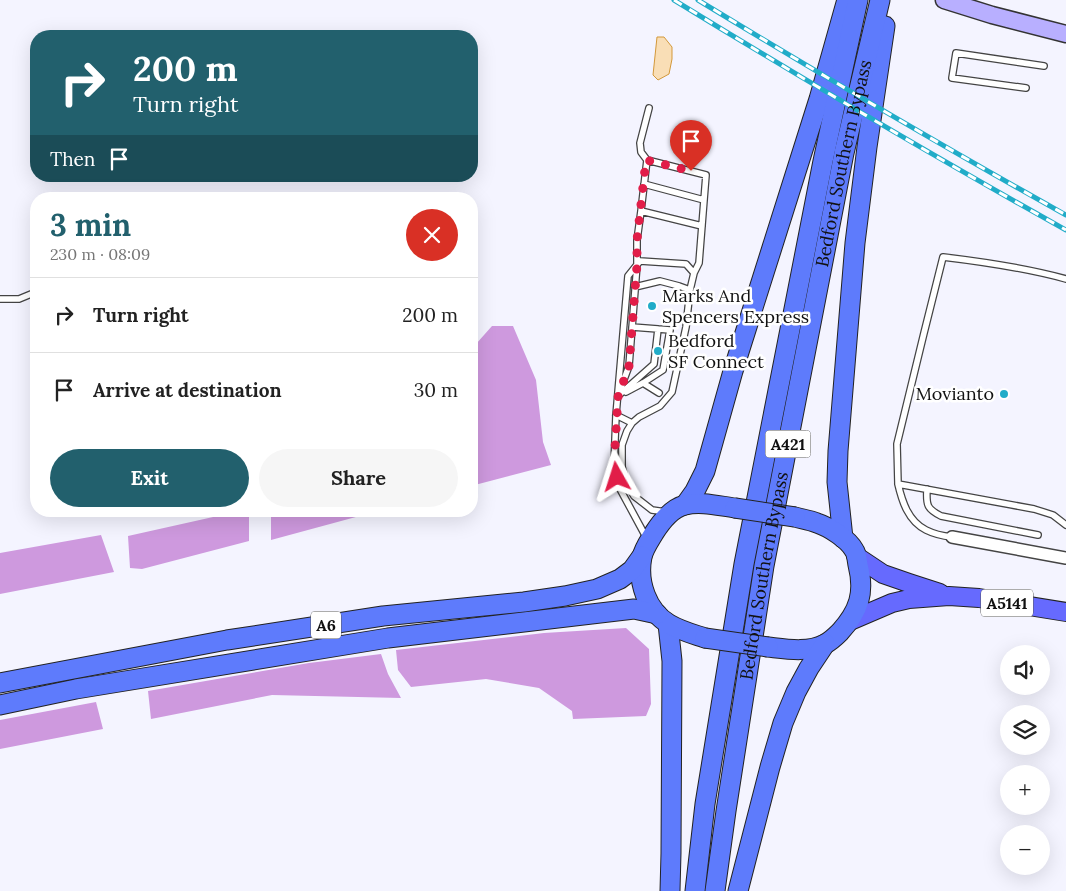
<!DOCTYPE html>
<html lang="en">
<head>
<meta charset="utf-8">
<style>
  :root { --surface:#fff; --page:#f6f6f6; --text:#222; --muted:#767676; --line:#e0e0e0; --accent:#22606d }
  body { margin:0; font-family:Lora,serif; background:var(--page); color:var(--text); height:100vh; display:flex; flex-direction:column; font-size:19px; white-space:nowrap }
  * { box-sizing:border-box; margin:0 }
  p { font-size:16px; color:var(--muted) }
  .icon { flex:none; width:28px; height:28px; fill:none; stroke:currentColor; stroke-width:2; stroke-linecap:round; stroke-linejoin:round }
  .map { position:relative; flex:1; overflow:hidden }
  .side { position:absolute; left:30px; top:192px; width:448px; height:325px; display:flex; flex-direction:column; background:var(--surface); border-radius:20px; box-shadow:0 5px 20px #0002 }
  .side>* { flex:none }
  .guide { position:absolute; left:30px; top:30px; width:448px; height:152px; border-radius:20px; box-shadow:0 5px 20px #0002; background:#22606d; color:#fff; overflow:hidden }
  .buttons { position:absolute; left:1000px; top:645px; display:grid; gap:10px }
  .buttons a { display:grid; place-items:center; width:50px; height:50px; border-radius:50%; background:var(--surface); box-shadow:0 5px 20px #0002; font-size:25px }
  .pin { position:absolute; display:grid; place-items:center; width:42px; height:42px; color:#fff; margin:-51px -21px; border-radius:50% 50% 50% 0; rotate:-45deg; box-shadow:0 0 5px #0007 }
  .pin .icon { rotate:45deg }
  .me { position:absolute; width:55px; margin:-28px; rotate:354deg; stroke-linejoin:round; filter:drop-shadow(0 0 4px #0008) }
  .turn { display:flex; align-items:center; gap:18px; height:105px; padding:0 20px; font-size:22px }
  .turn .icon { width:65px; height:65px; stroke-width:2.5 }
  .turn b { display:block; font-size:35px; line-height:42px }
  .then { display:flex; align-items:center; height:48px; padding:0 20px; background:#0003; gap:10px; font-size:19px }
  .round { display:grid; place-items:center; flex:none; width:52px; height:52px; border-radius:26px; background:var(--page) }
  .headline { display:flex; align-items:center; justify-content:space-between; height:85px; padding:0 20px }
  h1 { font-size:30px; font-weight:700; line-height:38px; color:var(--accent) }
  .action { display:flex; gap:10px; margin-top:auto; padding:10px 20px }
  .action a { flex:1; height:58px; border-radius:30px; background:var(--accent); color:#fff; font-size:20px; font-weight:700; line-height:58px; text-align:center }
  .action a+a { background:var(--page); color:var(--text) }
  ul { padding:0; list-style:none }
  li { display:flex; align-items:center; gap:15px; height:75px; padding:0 20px; border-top:1px solid var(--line) }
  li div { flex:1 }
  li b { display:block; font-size:19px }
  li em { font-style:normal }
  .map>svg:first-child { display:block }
  .forest { fill:#ce99de }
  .water { fill:#f9deb6; stroke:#d3983a }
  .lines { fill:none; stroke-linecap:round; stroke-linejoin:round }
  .service-casing { stroke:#444; stroke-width:8 }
  .minor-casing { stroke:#444; stroke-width:14 }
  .secondary-casing { stroke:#333; stroke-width:19 }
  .primary-casing { stroke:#222; stroke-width:20 }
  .trunk-casing { stroke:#222; stroke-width:21 }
  .service { stroke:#fff; stroke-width:5.5 }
  .minor { stroke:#fff; stroke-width:11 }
  .secondary { stroke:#b8afff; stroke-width:16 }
  .primary { stroke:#666afe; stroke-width:18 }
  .trunk { stroke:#5e7bfc; stroke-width:19 }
  .rail-casing { stroke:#21acc8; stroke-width:5 }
  .rail { stroke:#fff; stroke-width:3; stroke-dasharray:9; stroke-linecap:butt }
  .trunk-bridge-casing { stroke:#222; stroke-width:21; stroke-linecap:butt }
  .trunk-bridge { stroke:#5e7bfc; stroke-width:19 }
  .route { stroke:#e11d48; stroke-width:9; stroke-dasharray:0 16.2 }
  .poi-dot { fill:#21acc8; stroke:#fff; stroke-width:2 }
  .labels { text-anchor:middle; stroke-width:5; stroke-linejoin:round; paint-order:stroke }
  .shield { fill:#fff; stroke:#585858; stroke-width:1 }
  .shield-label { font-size:16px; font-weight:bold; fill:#111 }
  .street-label { font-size:18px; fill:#111; stroke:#fff }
  .poi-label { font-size:18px; fill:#111; stroke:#fff; text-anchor:start }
</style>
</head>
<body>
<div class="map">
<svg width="1066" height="891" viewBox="0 0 1066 891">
  <rect width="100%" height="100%" fill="#f4f4ff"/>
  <path class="forest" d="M492,326H513L536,380L543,442L551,465L471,486V371L476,344Z
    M240,511H249V541L142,569L130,568L128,536Z
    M271,511H378L271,540Z
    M101,535L114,572L0,594V553Z
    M626,628L649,649L651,704L646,716L573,719L572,711L539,688L486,679L411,687L398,670L396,650L544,633Z
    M381,654L388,674L401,698L272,695L151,719L148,691L309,663Z
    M96,702L103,729L0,749V720Z"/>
  <path class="water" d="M657,37H664L672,47V59L669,74L658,80L653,75Z"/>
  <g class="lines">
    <defs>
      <path id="service" d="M1026,88L952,78L956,53L1044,66
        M647,160L641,152L640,143L649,108
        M644,184L704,200
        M641,211L702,226
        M1066,279C1026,268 985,262 943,257L924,333L897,444L898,484L1034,509L1053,515L1066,525
        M635,287L660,281L679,286L690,290
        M0,299H19L36,292
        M643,383L659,393
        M620,390L629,366L637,265V240L641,211L647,160L706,175L699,263L694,273
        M626,392L643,383L663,370L670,330L658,329
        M619,395L654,364L658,329L632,327
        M616,415L632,423
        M898,484C902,501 908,521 926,530C934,534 943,536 952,537
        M927,489C926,505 927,509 941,516L1038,535
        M646,537L620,489L614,465L616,415L628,276L640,261L686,264L694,273L690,290L686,327L672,392L660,406L639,417L632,423L627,431L622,445V467L627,484L634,496L652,510L666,512"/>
      <path id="minor" d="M952,537L1066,558"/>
      <path id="secondary" d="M944,0L992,15L1066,34"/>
      <path id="primary" d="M856,556L883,574L909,583L940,593
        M850,621L892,603L909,599L949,596L979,598L1066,612"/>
      <g id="trunk">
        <path d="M685,505L695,491L705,471L733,371L819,99L846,3"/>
        <path d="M843,538L837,482L838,451L855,243L867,147L885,26"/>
        <path d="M668,624L672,661L671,853L670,891"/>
        <path d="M705,638C693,634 681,631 669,624C647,611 637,582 642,557C644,548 650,540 654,533C661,522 672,508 685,505C701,501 719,506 735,508"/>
        <path d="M768,647C786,649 808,653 825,644C831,641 836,636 840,632C859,611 865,593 858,565C857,560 857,554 854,550C848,539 829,527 817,523C810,520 802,519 795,517"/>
        <path d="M0,683L227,640L383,616L524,602L565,596L597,589L620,579L632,570L642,556"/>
        <path d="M0,705L76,689L388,638L634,609L657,614"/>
        <path d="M695,891L705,804L744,564L823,161L858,0"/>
        <path id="s1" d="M715,891L726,811L764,566L844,153L880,0"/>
        <path d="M738,891L770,767L783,723L796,692L809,668L825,644"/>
      </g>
    </defs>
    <use href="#service" class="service-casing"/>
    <use href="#minor" class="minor-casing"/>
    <use href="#secondary" class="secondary-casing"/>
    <use href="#primary" class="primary-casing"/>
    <use href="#trunk" class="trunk-casing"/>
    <use href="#service" class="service"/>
    <use href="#minor" class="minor"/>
    <use href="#secondary" class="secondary"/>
    <use href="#primary" class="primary"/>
    <use href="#trunk" class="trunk"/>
    <defs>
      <path id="rail" d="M674,0C803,79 933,156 1066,230
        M698,0C820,74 942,146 1066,215"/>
    </defs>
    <use href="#rail" class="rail-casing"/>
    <use href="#rail" class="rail"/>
    <defs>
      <path id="trunk-bridge" d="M735,508L795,517
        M705,638L768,647"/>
    </defs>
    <use href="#trunk-bridge" class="trunk-bridge-casing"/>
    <use href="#trunk-bridge" class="trunk-bridge"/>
  </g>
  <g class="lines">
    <path class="route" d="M617,477L614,465L618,397L629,366L637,265V240L646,160L691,171"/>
  </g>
  <g class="poi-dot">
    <circle cx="652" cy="306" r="5"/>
    <circle cx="658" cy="351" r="5"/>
    <circle cx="1004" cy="394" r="5"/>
  </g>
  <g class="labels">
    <g class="shield">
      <rect x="765.5" y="430.5" width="45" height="27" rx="4"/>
      <rect x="981" y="589.5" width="52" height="27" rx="4"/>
      <rect x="311" y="611.5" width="30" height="27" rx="4"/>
    </g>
    <g class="shield-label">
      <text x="788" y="450">A421</text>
      <text x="1007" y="609">A5141</text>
      <text x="326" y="631">A6</text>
    </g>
    <g class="street-label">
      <text dy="6" stroke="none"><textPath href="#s1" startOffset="739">Bedford Southern Bypass</textPath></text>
      <text dy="6" stroke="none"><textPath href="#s1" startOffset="319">Bedford Southern Bypass</textPath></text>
    </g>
    <g class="poi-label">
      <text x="662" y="302">Marks And<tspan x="662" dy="21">Spencers Express</tspan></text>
      <text x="668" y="347">Bedford<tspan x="668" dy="21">SF Connect</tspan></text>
      <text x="994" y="400" text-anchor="end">Movianto</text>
    </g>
  </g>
</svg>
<div class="buttons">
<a><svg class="icon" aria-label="sound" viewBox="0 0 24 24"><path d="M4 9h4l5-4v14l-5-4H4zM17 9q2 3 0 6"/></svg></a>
<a><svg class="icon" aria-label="layers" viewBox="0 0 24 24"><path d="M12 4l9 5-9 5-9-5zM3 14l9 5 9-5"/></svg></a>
<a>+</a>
<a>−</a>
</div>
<div class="pin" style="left:691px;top:171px;background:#d93025"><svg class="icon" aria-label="arrive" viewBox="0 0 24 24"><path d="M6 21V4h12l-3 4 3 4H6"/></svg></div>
<svg class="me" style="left:617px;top:477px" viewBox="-20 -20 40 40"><path d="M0-17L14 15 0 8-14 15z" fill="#e11d48" stroke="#fff" stroke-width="4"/></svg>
<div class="guide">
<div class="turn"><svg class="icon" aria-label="right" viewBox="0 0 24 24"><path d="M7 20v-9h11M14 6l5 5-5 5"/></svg><div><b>200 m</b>Turn right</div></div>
<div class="then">Then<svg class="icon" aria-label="arrive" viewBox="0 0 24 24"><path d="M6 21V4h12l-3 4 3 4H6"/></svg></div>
</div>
<section class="side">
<div class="headline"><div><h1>3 min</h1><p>230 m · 08:09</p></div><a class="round" style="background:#d93025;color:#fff"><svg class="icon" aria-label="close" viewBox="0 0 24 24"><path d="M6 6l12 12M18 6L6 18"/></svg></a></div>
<ul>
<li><svg class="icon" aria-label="right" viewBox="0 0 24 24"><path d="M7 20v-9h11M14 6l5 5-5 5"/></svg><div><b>Turn right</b></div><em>200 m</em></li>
<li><svg class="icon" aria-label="arrive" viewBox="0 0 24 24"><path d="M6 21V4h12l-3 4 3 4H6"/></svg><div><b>Arrive at destination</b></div><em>30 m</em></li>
</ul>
<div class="action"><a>Exit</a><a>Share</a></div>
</section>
</div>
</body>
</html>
